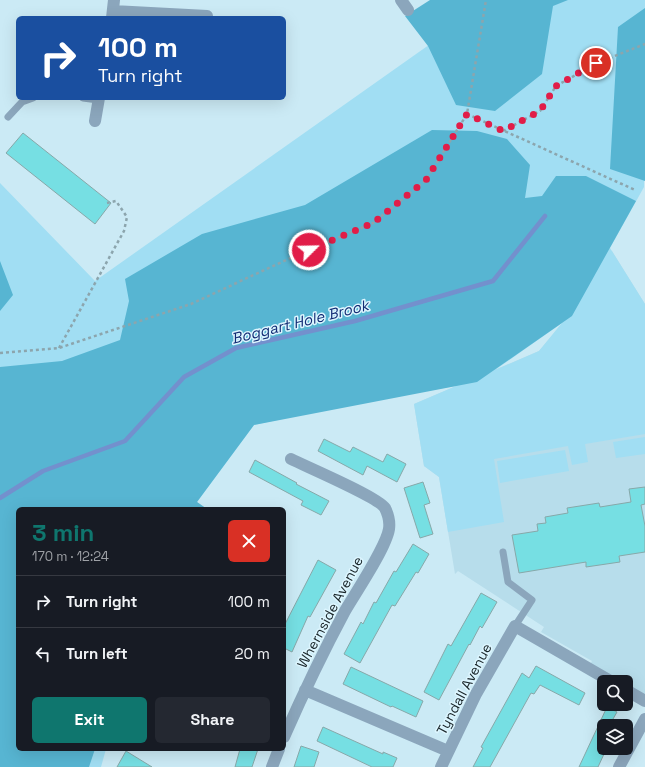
<!DOCTYPE html>
<html lang="en">
<head>
<meta charset="utf-8">
<style>
  :root { --surface:#171b24; --page:#242831; --text:#f1f3f6; --muted:#9ea1a6; --line:#363941; --accent:#0f766e }
  body { margin:0; font-family:"Space Grotesk",sans-serif; background:var(--page); color:var(--text); height:100vh; display:flex; flex-direction:column; font-size:15px; white-space:nowrap }
  * { box-sizing:border-box; margin:0 }
  p { font-size:13px; color:var(--muted) }
  .icon { flex:none; width:22px; height:22px; fill:none; stroke:currentColor; stroke-width:2; stroke-linecap:round; stroke-linejoin:round }
  .map { position:relative; flex:1; overflow:hidden }
  .sheet { position:absolute; left:16px; top:507px; width:270px; height:244px; display:flex; flex-direction:column; background:var(--surface); border-radius:6px; box-shadow:0 4px 16px #0002 }
  .sheet>* { flex:none }
  .banner { position:absolute; left:16px; top:16px; width:270px; height:84px; border-radius:6px; box-shadow:0 4px 16px #0002; background:#1a4fa0; color:#fff; overflow:hidden }
  .tools { position:absolute; left:597px; top:675px; display:grid; gap:8px }
  .tools a { display:grid; place-items:center; width:36px; height:36px; border-radius:6px; background:var(--surface); box-shadow:0 4px 16px #0002; font-size:20px }
  .pin { position:absolute; display:grid; place-items:center; width:34px; height:34px; color:#fff; margin:-17px; border:2px solid #fff; border-radius:50%; box-shadow:0 1px 4px #0007 }
  .me { position:absolute; width:44px; margin:-22px; rotate:67deg; stroke-linejoin:round; filter:drop-shadow(0 0 3px #0008) }
  .turn { display:flex; align-items:center; gap:14px; height:84px; padding:0 16px; font-size:18px }
  .turn .icon { width:52px; height:52px; stroke-width:2.5 }
  .turn b { display:block; font-size:28px; line-height:34px }
  .round { display:grid; place-items:center; flex:none; width:42px; height:42px; border-radius:6px; background:var(--page) }
  .summary { display:flex; align-items:center; justify-content:space-between; height:68px; padding:0 16px }
  h1 { font-size:24px; font-weight:700; line-height:30px; color:var(--accent) }
  .action { display:flex; gap:8px; margin-top:auto; padding:8px 16px }
  .action a { flex:1; height:46px; border-radius:6px; background:var(--accent); color:#fff; font-size:16px; font-weight:700; line-height:46px; text-align:center }
  .action a+a { background:var(--page); color:var(--text) }
  ul { padding:0; list-style:none }
  li { display:flex; align-items:center; gap:12px; height:52px; padding:0 16px; border-top:1px solid var(--line) }
  li div { flex:1 }
  li b { display:block; font-size:15px }
  li em { font-style:normal }
  .map>svg:first-child { display:block }
  .built { fill:#b7ddeb }
  .green { fill:#a1def3; fill-rule:evenodd }
  .forest { fill:#57b5d2 }
  .lines { fill:none; stroke-linecap:round; stroke-linejoin:round }
  .stream { stroke:#7390cd; stroke-width:4.5 }
  .building { fill:#76dfe3; stroke:#87a8a9 }
  .path { stroke:#8ca5ad; stroke-width:2.5; stroke-dasharray:3 3; stroke-linecap:butt }
  .service { stroke:#8ba6bc; stroke-width:7 }
  .minor { stroke:#8ba6bc; stroke-width:12 }
  .route { stroke:#e11d48; stroke-width:7; stroke-dasharray:0 12.6 }
  .labels { text-anchor:middle; stroke-width:3; stroke-linejoin:round; paint-order:stroke }
  .street-label { font-size:14px; fill:#182428; stroke:#ddf6ff }
  .water-label { font-size:15px; font-style:italic; fill:#122d75; stroke:#ddf6ff }
</style>
</head>
<body>
<div class="map">
<svg width="645" height="767" viewBox="0 0 645 767">
  <rect width="100%" height="100%" fill="#cbeaf5"/>
  <path class="built" d="M612,251L645,304V695L626,684V682H623L590,664L592,661L541,632L544,627L458,571L455,574L439,477L424,466L414,404L539,351L567,317L582,303L602,254Z"/>
  <path class="green" d="M459,0H645L644,187L610,248L645,304V434L585,444L588,462L572,465L568,446L494,459L504,522L448,532L439,477L424,466L414,404L456,386L360,402L254,425L197,502L207,509H18V749H106L101,767H0V183L95,281L460,23ZM562,323L539,351L495,370Z
    M645,437V454L616,458L613,442Z
    M565,450L569,471L500,483L497,461Z"/>
  <path class="forest" d="M430,0H568L553,6L542,74L495,111L456,105L428,46L405,16Z
    M645,8V181L610,169L618,27Z
    M432,130L477,131L507,139L530,165L525,198L542,196L556,176H586L636,201L572,316L477,382L254,425L197,502L207,509H18V749H95L89,767H0V367L62,361L120,340L129,301L125,279L202,234L305,205Z
    M0,261L13,295L0,311Z"/>
  <g class="lines">
    <path class="stream" d="M0,498L43,471L125,441L184,377L236,348L355,321L493,281L545,216"/>
  </g>
  <path class="building" d="M23,133L111,203L95,224L6,153Z
    M324,439L350,452L353,447L383,462L387,454L406,464L397,482L367,466L363,475L318,451Z
    M255,460L297,483L296,484L329,501L321,515L301,505L303,501L249,472Z
    M423,482L430,503L424,505L433,534L420,538L404,488Z
    M645,487V504L641,505L645,526V552L619,556L620,562L586,567V562L519,573L512,535L538,531L537,524L546,523L545,517L568,513L567,508L599,503L600,507L631,502L629,489Z
    M413,544L429,554L418,573L416,572L395,606L392,605L360,663L344,654L361,622L363,624L374,602L376,603L394,571L396,572Z
    M318,560L336,570L310,617L308,616L292,652L284,648V626Z
    M481,593L497,602L482,628L480,626L470,645L469,644L439,700L424,692L448,644L451,646Z
    M536,666L585,693L579,705L540,685L534,694L531,693L490,767H473L483,748L481,747L522,673L529,678Z
    M351,667L423,701L416,717L392,706L391,707L343,684Z
    M607,707L617,712L609,726H604V754L598,767H579Z
    M323,727L383,754V752L397,758L393,767H372L317,741Z
    M301,746L319,752L314,767H294Z
    M240,749H258L252,767H235Z
    M126,751L152,767H117Z"/>
  <g class="lines">
    <path class="path" d="M467,114L635,190
      M503,131L540,111L556,86L597,63L645,44
      M59,348L124,231L127,217L116,201L107,203
      M0,353L59,348L191,304L297,255L373,223L426,180L467,114L486,0"/>
    <path class="service" d="M83,98L98,100
      M8,117L22,102L33,98
      M503,552L508,582L532,600L515,626"/>
    <path class="minor" d="M401,0L408,10
      M113,11L207,16
      M112,18L114,0
      M95,121L99,98
      M305,690L448,751
      M626,690L645,701
      M284,737C303,694 323,652 345,611C356,592 386,548 389,529C390,522 388,514 385,508C378,497 307,467 291,459
      M272,767L279,749
      M441,767L476,694L515,626L612,682
      M619,767L645,719"/>
  </g>
  <g class="lines">
    <path class="route" d="M309,250L373,223L426,180L467,114L503,131L540,111L556,86L596,63"/>
  </g>
  <g class="labels">
    <g class="street-label">
      <text transform="translate(330 612) rotate(-62)" y="5">Whernside Avenue</text>
      <text transform="translate(464 689) rotate(-62)" y="5">Tyndall Avenue</text>
    </g>
    <g class="water-label">
      <text transform="translate(300 322) rotate(-14)" y="5">Boggart Hole Brook</text>
    </g>
  </g>
</svg>
<div class="tools">
<a><svg class="icon" aria-label="search" viewBox="0 0 24 24"><circle cx="10" cy="10" r="6"/><path d="M15 15l6 6"/></svg></a>
<a><svg class="icon" aria-label="layers" viewBox="0 0 24 24"><path d="M12 4l9 5-9 5-9-5zM3 14l9 5 9-5"/></svg></a>
</div>
<div class="pin" style="left:596px;top:63px;background:#d93025"><svg class="icon" aria-label="arrive" viewBox="0 0 24 24"><path d="M6 21V4h12l-3 4 3 4H6"/></svg></div>
<svg class="me" style="left:309px;top:250px" viewBox="-20 -20 40 40"><circle r="17" fill="#e11d48" stroke="#fff" stroke-width="3"/><path d="M0-11L8 9 0 5-8 9z" fill="#fff"/></svg>
<div class="banner">
<div class="turn"><svg class="icon" aria-label="right" viewBox="0 0 24 24"><path d="M7 20v-9h11M14 6l5 5-5 5"/></svg><div><b>100 m</b>Turn right</div></div>
</div>
<section class="sheet">
<div class="summary"><div><h1>3 min</h1><p>170 m · 12:24</p></div><a class="round" style="background:#d93025;color:#fff"><svg class="icon" aria-label="close" viewBox="0 0 24 24"><path d="M6 6l12 12M18 6L6 18"/></svg></a></div>
<ul>
<li><svg class="icon" aria-label="right" viewBox="0 0 24 24"><path d="M7 20v-9h11M14 6l5 5-5 5"/></svg><div><b>Turn right</b></div><em>100 m</em></li>
<li><svg class="icon" aria-label="left" viewBox="0 0 24 24"><path d="M17 20v-9H6M10 6l-5 5 5 5"/></svg><div><b>Turn left</b></div><em>20 m</em></li>
</ul>
<div class="action"><a>Exit</a><a>Share</a></div>
</section>
</div>
</body>
</html>
